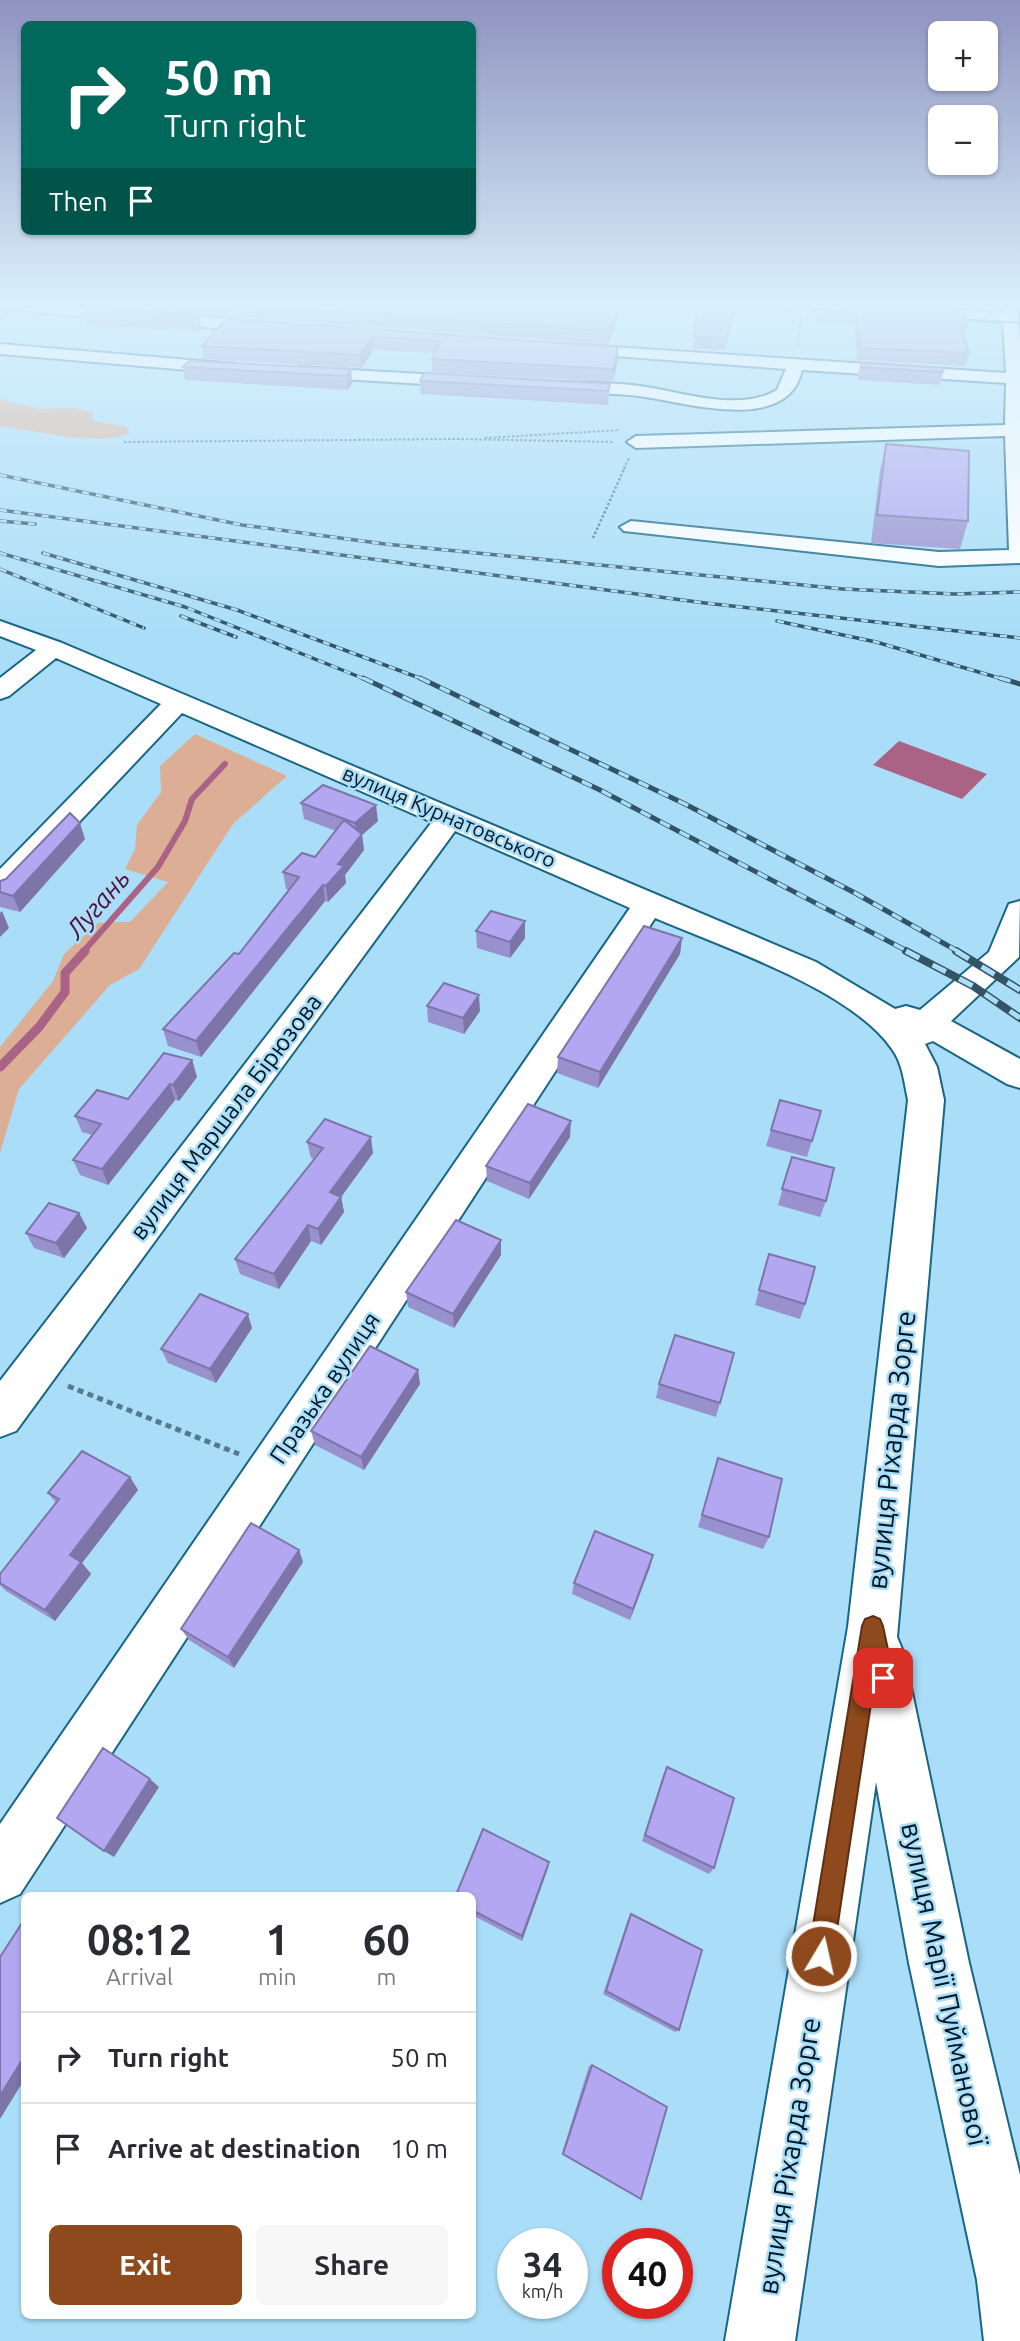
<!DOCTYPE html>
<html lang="en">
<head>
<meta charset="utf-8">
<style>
  :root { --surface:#fff; --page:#f7f7f7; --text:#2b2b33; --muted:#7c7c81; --line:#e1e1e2; --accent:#8e4a1d }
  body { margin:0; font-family:Ubuntu,sans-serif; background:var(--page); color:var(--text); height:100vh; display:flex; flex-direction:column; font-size:26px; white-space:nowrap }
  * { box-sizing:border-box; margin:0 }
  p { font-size:23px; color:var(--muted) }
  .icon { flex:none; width:38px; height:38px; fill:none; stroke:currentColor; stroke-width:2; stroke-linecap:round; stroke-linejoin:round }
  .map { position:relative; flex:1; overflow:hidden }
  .drawer { position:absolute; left:21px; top:1892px; width:455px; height:427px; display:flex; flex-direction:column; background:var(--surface); border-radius:10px; box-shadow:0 2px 5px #0004 }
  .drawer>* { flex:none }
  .banner { position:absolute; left:21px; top:21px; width:455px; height:214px; border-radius:10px; box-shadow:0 2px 5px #0004; background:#00695c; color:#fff; overflow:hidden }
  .tools { position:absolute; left:928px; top:21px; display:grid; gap:14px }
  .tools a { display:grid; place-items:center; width:70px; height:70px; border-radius:10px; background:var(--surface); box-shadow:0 2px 5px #0004; font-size:35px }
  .speed { position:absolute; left:497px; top:2228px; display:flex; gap:14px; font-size:35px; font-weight:700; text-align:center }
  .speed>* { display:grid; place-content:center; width:91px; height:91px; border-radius:50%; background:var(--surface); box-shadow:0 2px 5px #0004; line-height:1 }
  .speed small { font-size:18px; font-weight:400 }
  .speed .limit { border:10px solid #d22; background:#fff; color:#111 }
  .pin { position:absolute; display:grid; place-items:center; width:60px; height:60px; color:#fff; margin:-30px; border-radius:14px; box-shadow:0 4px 10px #0006 }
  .me { position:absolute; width:77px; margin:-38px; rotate:9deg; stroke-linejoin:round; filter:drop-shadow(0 0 5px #0008) }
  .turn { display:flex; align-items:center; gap:24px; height:147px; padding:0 28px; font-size:32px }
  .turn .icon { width:91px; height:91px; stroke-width:2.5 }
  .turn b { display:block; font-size:49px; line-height:60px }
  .then { display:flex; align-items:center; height:66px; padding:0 28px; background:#0003; gap:14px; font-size:26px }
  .eta { display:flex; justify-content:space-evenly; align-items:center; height:119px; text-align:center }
  .eta b { font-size:42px; font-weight:700; line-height:49px }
  .cta { display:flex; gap:14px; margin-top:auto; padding:14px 28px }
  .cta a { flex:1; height:80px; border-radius:10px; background:var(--accent); color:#fff; font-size:28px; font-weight:700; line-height:80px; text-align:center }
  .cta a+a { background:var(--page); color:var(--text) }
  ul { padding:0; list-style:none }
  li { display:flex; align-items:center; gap:21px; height:91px; padding:0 28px; border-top:2px solid var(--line) }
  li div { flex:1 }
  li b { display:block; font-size:26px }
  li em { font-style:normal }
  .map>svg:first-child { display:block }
  .green { fill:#dcae95 }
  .water { fill:#aa6285 }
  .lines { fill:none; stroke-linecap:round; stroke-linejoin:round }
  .stream-far1 { stroke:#aa6285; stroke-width:6 }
  .stream { stroke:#aa6285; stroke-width:9 }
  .minor-casing { stroke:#186685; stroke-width:4 }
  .path-far2 { stroke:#547a8d; stroke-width:2; stroke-dasharray:2.5 2; stroke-linecap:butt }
  .path-far1 { stroke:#547a8d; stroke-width:2.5; stroke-dasharray:2.5 2; stroke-linecap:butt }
  .path { stroke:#547a8d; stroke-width:5; stroke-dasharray:6 4.5; stroke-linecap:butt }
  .minor { fill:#fff; fill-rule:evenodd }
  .tram { stroke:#335465; stroke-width:2 }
  .rail-far2-casing { stroke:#335465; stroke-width:3.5 }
  .rail-far1-casing { stroke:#335465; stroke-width:5 }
  .rail-casing { stroke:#335465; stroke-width:8 }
  .rail-far2 { stroke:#aadef8; stroke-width:2.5; stroke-dasharray:7; stroke-linecap:butt }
  .rail-far1 { stroke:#aadef8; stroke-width:3.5; stroke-dasharray:11; stroke-linecap:butt }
  .rail { stroke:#aadef8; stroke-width:5; stroke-dasharray:15; stroke-linecap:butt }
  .wall { fill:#9990ce }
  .shaded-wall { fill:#7d75a8 }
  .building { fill:#b2a7f0; stroke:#7d75a8; stroke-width:2 }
  .route { fill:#8e4a1d; stroke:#5c3013; stroke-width:2 }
  .labels { text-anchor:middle; stroke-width:5; stroke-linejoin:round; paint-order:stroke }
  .far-street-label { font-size:21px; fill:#001825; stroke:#aadef8 }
  .street-label { font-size:24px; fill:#001825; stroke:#aadef8 }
  .water-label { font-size:26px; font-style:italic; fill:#530f36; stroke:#aadef8 }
  .near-street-label { font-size:28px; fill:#001825; stroke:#aadef8 }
</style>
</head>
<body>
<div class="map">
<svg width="1020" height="2341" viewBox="0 0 1020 2341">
  <rect width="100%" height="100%" fill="#aadef8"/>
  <path class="green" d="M0,399L38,409L73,408L93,412L92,420L126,427L130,432C104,448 32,430 0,426Z
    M195,734L287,776L233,824L139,969L110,985L19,1089L0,1153V1047L53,981L64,954L98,923L130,922L168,882L125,869L135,849L137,825L161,792L160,766Z"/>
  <path class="water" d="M899,741L987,774L962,799L873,765Z"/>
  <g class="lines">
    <path class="stream-far1" d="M83,952L158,867L185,821L192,799L225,764"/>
    <path class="stream" d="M0,1067L39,1027L65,992V973L85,951"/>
    <defs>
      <path id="minor" d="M0,304H56L273,323L281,328L273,333L0,309Z
        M807,304H883L1002,313L1001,304H1017L1020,340V563L939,566L624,531L620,527L631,521L939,552L1009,550L1005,436L636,448L627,442L636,436L1005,425L1006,383L802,370C788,435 685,402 639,396C612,393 585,393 558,392L549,387L558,382C585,383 612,382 639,386C680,391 738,413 777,390L786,369L561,352L559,349L567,344L1006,373L1003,322L814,309Z
        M0,344L236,364L244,369L236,374L0,354Z
        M299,367L473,377L482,382L473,387L293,376L290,372Z
        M0,621L62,643L816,962L895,1009L906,1006L920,1010L989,952L1009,904L1020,901L1019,957L951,1021L1020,1059V1088L1007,1084L933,1041L925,1044L937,1067L944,1100L897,1637L904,1654L969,1963L1020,2175V2341H984L977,2280L909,1963L876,1782L795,2341H725L848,1627L908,1100C904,1082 903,1064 892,1049C851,989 722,947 655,918L20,1894L0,1903V1824L630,908L455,831L16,1431L0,1437V1381L432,822L182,713L11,894L0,897V869L161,704L56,658L9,696L0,699V678L36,650L0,636Z"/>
    </defs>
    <use href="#minor" class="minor-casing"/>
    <path class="path-far2" d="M731,306L796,311
      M797,346L801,316
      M485,438L620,430
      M124,442L457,439L614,442
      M624,469L629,458"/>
    <path class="path-far1" d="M593,538L625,467"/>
    <path class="path" d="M68,1386L239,1454"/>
    <use href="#minor" class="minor"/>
    <path class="tram" d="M745,304L840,311
      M948,318L1020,323"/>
    <defs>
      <path id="rail-far2" d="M0,475L242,525L385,544L843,589L955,594L1020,592
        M0,510L705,603L1020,638
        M0,521L35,524
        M0,553L185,607L367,680
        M43,553L237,610L425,680
        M0,569L144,628
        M181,616L236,637
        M777,621L876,642L1006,680"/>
      <path id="rail-far1" d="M363,678L598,789L909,952
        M420,678L685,804L855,893L959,952
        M1000,678L1020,684"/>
      <path id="rail" d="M906,951L973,986L1020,1018
        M956,951L1020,990"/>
    </defs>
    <use href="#rail-far2" class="rail-far2-casing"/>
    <use href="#rail-far1" class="rail-far1-casing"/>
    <use href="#rail" class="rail-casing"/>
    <use href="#rail-far2" class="rail-far2"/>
    <use href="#rail-far1" class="rail-far1"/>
    <use href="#rail" class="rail"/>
  </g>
  <path class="wall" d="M91,304H656L653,310L622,308L608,344L241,317L239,306L223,316Z
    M697,304H736L725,350L693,349Z
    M823,304L968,323L965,336L963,335L969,353L965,366L857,360L855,325L819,322Z
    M922,304H962L956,307Z
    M84,313L199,317L202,329L199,331L87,325Z
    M226,319L618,359L613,382L432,372V359L435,353L373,350L362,368L204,359L202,346Z
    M861,363L943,372L940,385L858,380V375Z
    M183,367L351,369L352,383L348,390L185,380Z
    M420,381L610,384L608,405L421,394Z
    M886,444L968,521L960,549L871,543L880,470Z
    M301,803L378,821L362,835L364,850L345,875L346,883L328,902L325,901L201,1057L168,1046L163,1029L239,954L289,890L286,889L283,872L315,857L336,831L304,819Z
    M85,839L20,912L0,907V881L6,879Z
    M476,931L525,938L510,958L477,948Z
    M682,938L680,954L598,1088L557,1073L558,1057Z
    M427,1006L480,1011L464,1034L428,1022Z
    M192,1060L197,1077L179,1101L175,1100L108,1185L80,1175L73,1160L92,1135L82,1132L75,1116L128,1099Z
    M821,1111L807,1157L766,1146L771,1130Z
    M570,1137L529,1199L487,1181L486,1166Z
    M307,1142L373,1153L341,1197L344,1212L321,1245L311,1241L279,1289L240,1274L235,1259L314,1159L311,1158Z
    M792,1157L826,1201L820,1217L778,1205Z
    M79,1213L87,1228L64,1258L34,1248L26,1233Z
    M769,1254L805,1304L800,1319L755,1305Z
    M501,1255L454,1328L408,1307L406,1292Z
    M252,1328L216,1383L168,1363L161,1349Z
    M734,1353L716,1417L656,1398L659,1384Z
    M418,1370L420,1384L364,1470L315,1445L311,1431Z
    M718,1458L769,1537L763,1549L698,1527Z
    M130,1477L138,1490L82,1563L91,1574L55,1621L6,1591L0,1585V1574L56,1503L48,1493Z
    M299,1550L303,1562L234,1668L189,1640L181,1629Z
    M653,1555L650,1567L630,1620L572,1594L574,1583Z
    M667,1767L714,1868L709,1874L642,1841L663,1775Z
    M549,1862L548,1868L522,1941L472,1915V1895Z
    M631,1914L679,2030L675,2032L603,1994L628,1919Z
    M592,2065L563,2154L562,2153L589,2066Z"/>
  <path class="shaded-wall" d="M2,304H8L10,313L0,321V306Z
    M221,304H242L223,316Z
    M620,304H623L622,308L608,344L609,331Z
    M734,304H736L725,350L727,338Z
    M199,317L202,329L199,331L197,318Z
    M372,337L373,350L362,368L360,355Z
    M618,347V359L613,382V369Z
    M351,369L352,383L348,390L347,376Z
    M376,805L378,821L362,835L364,850L345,875L346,883L328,902L326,886L338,864L357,840L355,823Z
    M80,823L85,839L20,912L13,896Z
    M323,885L325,901L201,1057L196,1041Z
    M2,911L9,928L0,937V913Z
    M525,921V938L510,958V942Z
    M682,938L680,954L598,1088L600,1072Z
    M479,995L480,1011L464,1034L463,1018Z
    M192,1060L197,1077L179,1101L173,1085Z
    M170,1084L175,1100L108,1185L102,1169Z
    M571,1121L570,1137L529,1199L530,1183Z
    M371,1137L373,1153L341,1197L344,1212L321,1245L318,1229L330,1192Z
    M79,1213L87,1228L64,1258L56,1243Z
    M308,1225L311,1241L279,1289L274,1274Z
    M501,1240V1255L454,1328L453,1314Z
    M248,1314L252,1328L216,1383L210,1369Z
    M418,1370L420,1384L364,1470L361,1457Z
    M130,1477L138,1490L82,1563L91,1574L55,1621L45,1610L70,1555Z
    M299,1550L303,1562L234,1668L228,1657Z
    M653,1555L650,1567L630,1620L633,1609Z
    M150,1779L159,1787L114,1857L104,1851Z
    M549,1862L548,1868L522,1941V1936Z
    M24,2057V2080L0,2119V2096Z"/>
  <path class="building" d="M240,304H620L609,331L239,305Z
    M697,304H734L727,338L694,337Z
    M823,304H887L964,310L968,323H959L969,353L860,348L857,313L822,310Z
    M93,308L199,317L197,318L84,313Z
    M226,319L618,347L613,369L432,359L441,341L372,337L360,355L202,346Z
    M189,361L351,369L347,376L183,367Z
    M861,363L942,368L943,372L861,367Z
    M424,373L610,384L608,391L420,381Z
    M886,444L969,451L968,521L877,515Z
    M323,785L376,805L355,823L301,803Z
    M70,813L80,823L13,896L0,892V881L6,879Z
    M344,820L362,834L338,864L344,866L326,886L323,885L196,1041L163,1029L234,953L239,954L299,877L283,872L302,853L315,857Z
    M491,911L525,921L510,942L476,931Z
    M644,926L682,938L600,1072L558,1057Z
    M444,983L479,995L463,1018L427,1006Z
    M164,1053L192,1060L173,1085L170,1084L102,1169L73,1160L101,1124L75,1116L97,1090L128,1099Z
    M780,1100L821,1111L812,1141L771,1130Z
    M528,1104L571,1121L530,1183L486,1166Z
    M325,1119L371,1137L330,1192L341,1197L318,1229L308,1225L274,1274L235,1259L323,1148L307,1142Z
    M792,1157L834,1168L826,1201L782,1189Z
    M49,1203L79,1213L56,1243L26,1233Z
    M456,1220L501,1240L453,1314L406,1292Z
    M769,1254L815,1267L805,1304L759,1290Z
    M200,1294L248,1314L210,1369L161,1349Z
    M675,1335L734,1353L720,1403L659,1384Z
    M370,1346L418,1370L361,1457L311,1431Z
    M82,1451L130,1477L70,1555L81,1562L45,1610L0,1583V1574L59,1499L48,1493Z
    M718,1458L782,1479L769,1537L702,1515Z
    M251,1523L299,1550L228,1657L181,1629Z
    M595,1531L653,1555L633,1609L574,1583Z
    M103,1748L150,1779L104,1851L57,1818Z
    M667,1767L734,1798L714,1868L645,1835Z
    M483,1829L549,1862L522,1936L472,1910V1895H456Z
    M631,1914L702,1950L679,2030L606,1991Z
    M24,1920V2057L0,2096V1957Z
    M592,2065L667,2107L641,2199L563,2154Z"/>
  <linearGradient id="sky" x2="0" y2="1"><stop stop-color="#8f93c0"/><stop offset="0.48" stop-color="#d9f0fc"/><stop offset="1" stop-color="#d9f0fc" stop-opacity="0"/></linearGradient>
  <rect width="1020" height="632" fill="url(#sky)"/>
  <path class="route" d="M873,1616L880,1619L883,1626L894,1678L891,1686L883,1689L874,1684L833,1956L829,1965L821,1969L812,1965L808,1956L862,1626L865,1619Z"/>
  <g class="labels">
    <g class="far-street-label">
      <text transform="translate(449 817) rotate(23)" y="7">вулиця Курнатовського</text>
    </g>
    <g class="street-label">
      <text transform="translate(226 1117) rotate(-53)" y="8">вулиця Маршала Бірюзова</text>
      <text transform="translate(325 1388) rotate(-56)" y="8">Празька вулиця</text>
    </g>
    <g class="water-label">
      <text transform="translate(98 904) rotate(-49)" y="9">Лугань</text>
    </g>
    <g class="near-street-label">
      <text transform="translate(891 1450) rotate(-84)" y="10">вулиця Ріхарда Зорге</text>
      <text transform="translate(945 1984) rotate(78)" y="10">вулиця Марії Пуйманової</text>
      <text transform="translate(789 2156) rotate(-81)" y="10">вулиця Ріхарда Зорге</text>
    </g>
  </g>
</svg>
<div class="tools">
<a>+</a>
<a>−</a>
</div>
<div class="speed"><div>34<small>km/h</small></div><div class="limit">40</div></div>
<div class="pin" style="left:883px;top:1678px;background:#d93025"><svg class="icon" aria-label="arrive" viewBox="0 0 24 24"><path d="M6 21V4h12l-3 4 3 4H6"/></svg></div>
<svg class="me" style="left:821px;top:1956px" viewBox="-20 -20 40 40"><circle r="17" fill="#8e4a1d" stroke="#fff" stroke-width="3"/><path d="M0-11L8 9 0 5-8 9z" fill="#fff"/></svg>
<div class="banner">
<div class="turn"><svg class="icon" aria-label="right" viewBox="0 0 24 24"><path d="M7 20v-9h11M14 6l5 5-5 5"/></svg><div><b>50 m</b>Turn right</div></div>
<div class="then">Then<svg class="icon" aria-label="arrive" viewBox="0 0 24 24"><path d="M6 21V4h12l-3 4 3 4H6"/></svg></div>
</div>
<section class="drawer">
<div class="eta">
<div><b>08:12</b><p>Arrival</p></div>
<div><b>1</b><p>min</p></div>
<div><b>60</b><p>m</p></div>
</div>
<ul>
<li><svg class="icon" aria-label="right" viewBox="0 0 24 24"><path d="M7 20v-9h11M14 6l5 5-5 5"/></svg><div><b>Turn right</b></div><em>50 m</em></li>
<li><svg class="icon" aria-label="arrive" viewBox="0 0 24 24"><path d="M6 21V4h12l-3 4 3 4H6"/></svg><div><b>Arrive at destination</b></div><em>10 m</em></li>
</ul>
<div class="cta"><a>Exit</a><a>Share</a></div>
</section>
</div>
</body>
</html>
